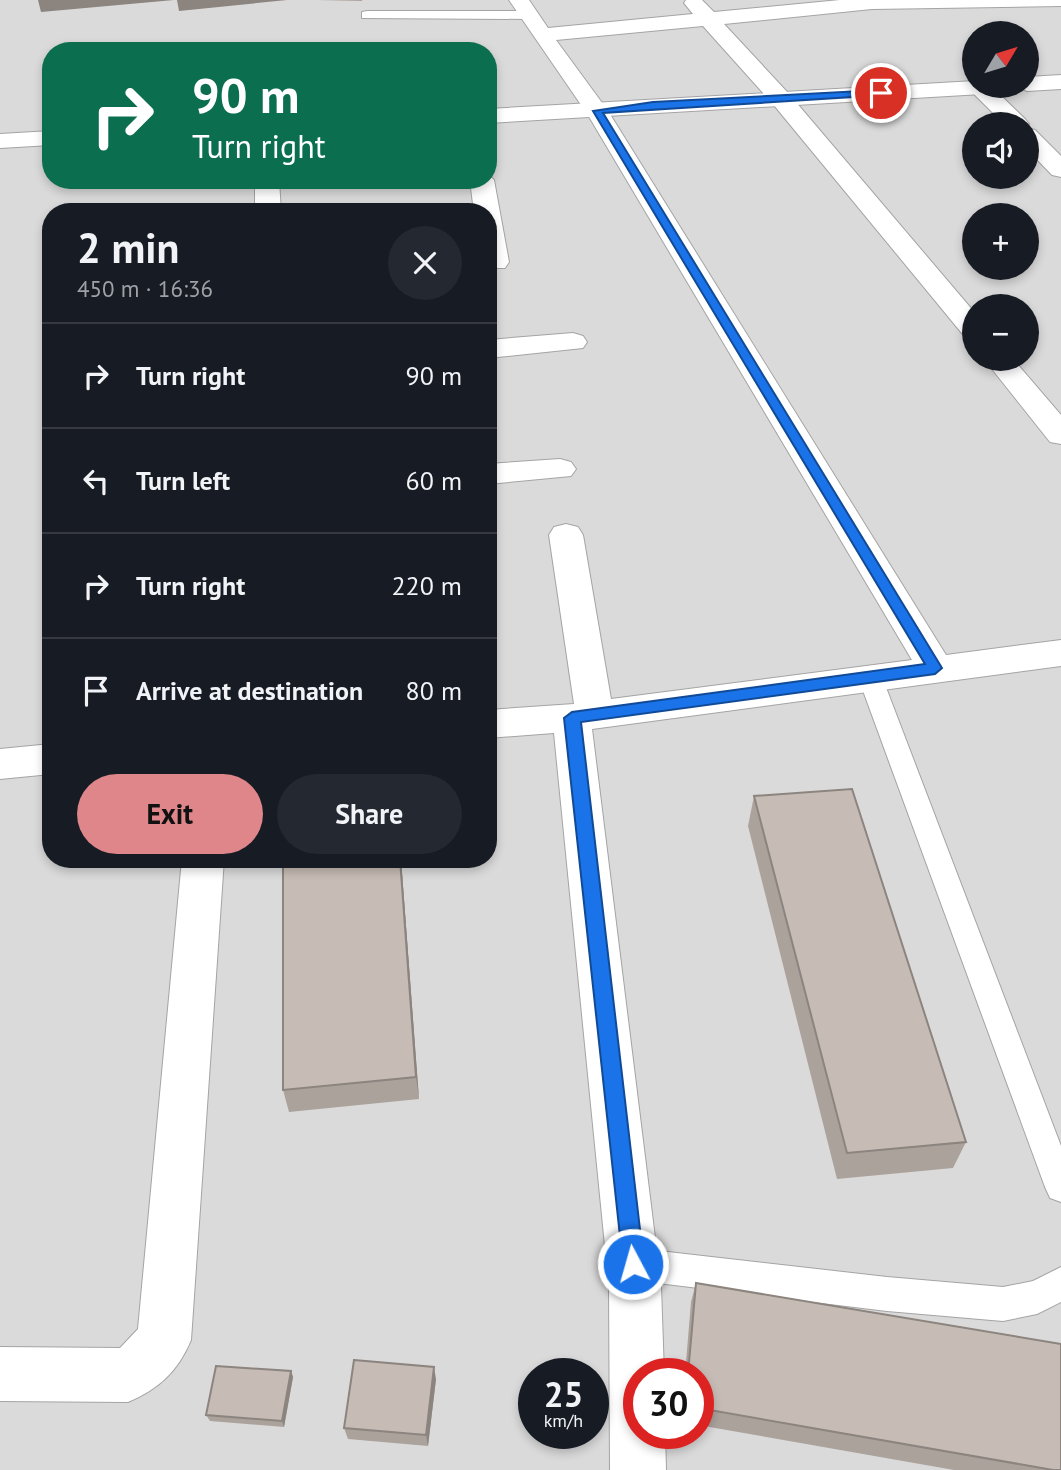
<!DOCTYPE html>
<html lang="en">
<head>
<meta charset="utf-8">
<style>
  :root { --surface:#171b24; --page:#242831; --text:#f1f3f6; --muted:#9ea1a6; --line:#363941; --accent:#df868b }
  body { margin:0; font-family:"PT Sans",sans-serif; background:var(--page); color:var(--text); height:100vh; display:flex; flex-direction:column; font-size:26px; white-space:nowrap }
  * { box-sizing:border-box; margin:0 }
  p { font-size:23px; color:var(--muted) }
  .icon { flex:none; width:38px; height:38px; fill:none; stroke:currentColor; stroke-width:2; stroke-linecap:round; stroke-linejoin:round }
  .map { position:relative; flex:1; overflow:hidden }
  .panel { position:absolute; left:42px; top:203px; width:455px; height:665px; display:flex; flex-direction:column; background:var(--surface); border-radius:28px; box-shadow:0 4px 10px #0003 }
  .panel>* { flex:none }
  .guide { position:absolute; left:42px; top:42px; width:455px; height:147px; border-radius:28px; box-shadow:0 4px 10px #0003; background:#0b6e4f; color:#fff; overflow:hidden }
  .needle { width:46px; rotate:52deg }
  .tools { position:absolute; left:962px; top:21px; display:grid; gap:14px }
  .tools a { display:grid; place-items:center; width:77px; height:77px; border-radius:50%; background:var(--surface); box-shadow:0 4px 10px #0003; font-size:35px }
  .speed { position:absolute; left:518px; top:1358px; display:flex; gap:14px; font-size:35px; font-weight:700; text-align:center }
  .speed>* { display:grid; place-content:center; width:91px; height:91px; border-radius:50%; background:var(--surface); box-shadow:0 4px 10px #0003; line-height:1 }
  .speed small { font-size:18px; font-weight:400 }
  .speed .limit { border:10px solid #d22; background:#fff; color:#111 }
  .pin { position:absolute; display:grid; place-items:center; width:60px; height:60px; color:#fff; margin:-30px; border:4px solid #fff; border-radius:50%; box-shadow:0 2px 7px #0007 }
  .me { position:absolute; width:77px; margin:-38px; rotate:354deg; stroke-linejoin:round; filter:drop-shadow(0 0 5px #0008) }
  .turn { display:flex; align-items:center; gap:24px; height:147px; padding:0 35px; font-size:32px }
  .turn .icon { width:91px; height:91px; stroke-width:2.5 }
  .turn b { display:block; font-size:49px; line-height:60px }
  .round { display:grid; place-items:center; flex:none; width:74px; height:74px; border-radius:37px; background:var(--page) }
  .overview { display:flex; align-items:center; justify-content:space-between; height:119px; padding:0 35px }
  h1 { font-size:42px; font-weight:700; line-height:52px }
  .action { display:flex; gap:14px; margin-top:auto; padding:14px 35px }
  .action a { flex:1; height:80px; border-radius:42px; background:var(--accent); color:#111; font-size:28px; font-weight:700; line-height:80px; text-align:center }
  .action a+a { background:var(--page); color:var(--text) }
  ul { padding:0; list-style:none }
  li { display:flex; align-items:center; gap:21px; height:105px; padding:0 35px; border-top:2px solid var(--line) }
  li div { flex:1 }
  li b { display:block; font-size:26px }
  li em { font-style:normal }
  .map>svg:first-child { display:block }
  .residential { fill:#dbdada; fill-rule:evenodd }
  .lines { fill:none; stroke-linecap:round; stroke-linejoin:round }
  .service-casing { stroke:#a4a4a4; stroke-width:2 }
  .minor-casing { stroke:#a4a4a4; stroke-width:2 }
  .tertiary-casing { stroke:#a4a4a4; stroke-width:2 }
  .service { fill:#fff; fill-rule:evenodd }
  .minor { fill:#fff; fill-rule:evenodd }
  .tertiary { fill:#fff; fill-rule:evenodd }
  .wall { fill:#aba29c }
  .shaded-wall { fill:#8b847f }
  .building { fill:#c7bcb5; stroke:#8b847f; stroke-width:2 }
  .route { fill:#1a73e8; stroke:#114b97; stroke-width:2 }
</style>
</head>
<body>
<div class="map">
<svg width="1061" height="1470" viewBox="0 0 1061 1470">
  <rect width="100%" height="100%" fill="#efeae2"/>
  <path class="residential" d="M0,0H1061V1470H0ZM975,33H1027V86H975ZM51,51H488V180H51ZM975,124H1027V177H975ZM51,212H488V859H51ZM975,215H1027V268H975ZM975,306H1027V359H975ZM534,1374H593V1433H534ZM639,1374H698V1433H639Z"/>
  <g class="lines">
    <defs>
      <path id="service" d="M367,11H529L535,15L529,19L362,18V12Z
        M870,669L878,671L882,677L1061,1146V1202L1050,1198L1045,1187L858,677L862,671Z
        M633,1248L887,1277L1003,1287L1033,1281L1061,1267V1302L1037,1314L1003,1321L887,1311L633,1280L621,1276L617,1264L621,1252Z"/>
      <path id="minor" d="M509,0H529L548,28L693,14L684,3L686,0H702L714,12L840,0H1061V6L872,9L724,24L789,94L975,313V339L965,337L773,104L703,26L556,40L608,111L946,655L1061,640V666L592,729L661,1286L664,1374H639V1433H665L666,1470H610L609,1286L554,733L488,738V710L574,704L549,535L554,527L566,524L578,527L583,535L611,699L912,660L588,115Z
        M972,82H975V86H991L1025,119L1029,124L1027,126L1004,124L972,92L969,87Z
        M1027,128L1035,130L1061,156V177L1052,175L1027,149Z
        M488,174L494,180L509,262L505,268H488V212H474L470,180H488Z
        M255,180H279L281,212H255Z
        M573,333L583,336L587,342L583,348L488,358V340Z
        M984,359H1013L1061,415V444L1050,442Z
        M560,459L571,462L576,469L571,476L488,484V464Z
        M51,744V774L0,779V749Z
        M182,859H224L191,1340C178,1371 159,1389 128,1402L0,1401V1347L120,1348L138,1329Z"/>
      <path id="tertiary" d="M1061,75V89L1027,91L1017,86H1027V77Z
        M975,81V86H1010L999,93L488,123V109Z
        M51,131V145L0,148V134Z"/>
    </defs>
    <use href="#service" class="service-casing"/>
    <use href="#minor" class="minor-casing"/>
    <use href="#tertiary" class="tertiary-casing"/>
    <use href="#service" class="service"/>
    <use href="#minor" class="minor"/>
    <use href="#tertiary" class="tertiary"/>
  </g>
  <path class="wall" d="M317,0H362V1Z
    M754,796L966,1142L953,1168L837,1179L748,826Z
    M283,859H401L419,1099L289,1112L283,1090Z
    M696,1283L1061,1470H954L698,1425V1374H685L691,1302Z
    M291,1371L293,1377L284,1427L210,1421L206,1415Z
    M436,1379L428,1446L348,1439L344,1428Z"/>
  <path class="shaded-wall" d="M38,0H174L41,12Z
    M177,0H287L179,11Z
    M400,859H401L419,1099L416,1077Z
    M434,1367L436,1379L428,1446L426,1435Z
    M291,1371L293,1377L284,1427L282,1421Z"/>
  <path class="building" d="M852,789L966,1142L847,1153L754,796Z
    M283,859H400L416,1077L283,1090Z
    M696,1283L1061,1344V1470H1053L698,1408V1374H688Z
    M354,1360L434,1367L426,1435L344,1428Z
    M216,1366L291,1371L282,1421L206,1415Z"/>
  <path class="route" d="M881,90L884,95L603,113L942,668L935,674L581,722L644,1264L641,1271L633,1274L626,1271L623,1264L564,718L572,712L925,664L593,111L653,102Z"/>
</svg>
<div class="tools">
<a><svg class="needle" viewBox="-14 -14 28 28"><path d="M0-13l5 13h-10z" fill="#e53935"/><path d="M0 13l5-13h-10z" fill="#9ea1a6"/></svg></a>
<a><svg class="icon" aria-label="sound" viewBox="0 0 24 24"><path d="M4 9h4l5-4v14l-5-4H4zM17 9q2 3 0 6"/></svg></a>
<a>+</a>
<a>−</a>
</div>
<div class="speed"><div>25<small>km/h</small></div><div class="limit">30</div></div>
<div class="pin" style="left:881px;top:93px;background:#d93025"><svg class="icon" aria-label="arrive" viewBox="0 0 24 24"><path d="M6 21V4h12l-3 4 3 4H6"/></svg></div>
<svg class="me" style="left:633px;top:1264px" viewBox="-20 -20 40 40"><circle r="17" fill="#1a73e8" stroke="#fff" stroke-width="3"/><path d="M0-11L8 9 0 5-8 9z" fill="#fff"/></svg>
<div class="guide">
<div class="turn"><svg class="icon" aria-label="right" viewBox="0 0 24 24"><path d="M7 20v-9h11M14 6l5 5-5 5"/></svg><div><b>90 m</b>Turn right</div></div>
</div>
<section class="panel">
<div class="overview"><div><h1>2 min</h1><p>450 m · 16:36</p></div><a class="round"><svg class="icon" aria-label="close" viewBox="0 0 24 24"><path d="M6 6l12 12M18 6L6 18"/></svg></a></div>
<ul>
<li><svg class="icon" aria-label="right" viewBox="0 0 24 24"><path d="M7 20v-9h11M14 6l5 5-5 5"/></svg><div><b>Turn right</b></div><em>90 m</em></li>
<li><svg class="icon" aria-label="left" viewBox="0 0 24 24"><path d="M17 20v-9H6M10 6l-5 5 5 5"/></svg><div><b>Turn left</b></div><em>60 m</em></li>
<li><svg class="icon" aria-label="right" viewBox="0 0 24 24"><path d="M7 20v-9h11M14 6l5 5-5 5"/></svg><div><b>Turn right</b></div><em>220 m</em></li>
<li><svg class="icon" aria-label="arrive" viewBox="0 0 24 24"><path d="M6 21V4h12l-3 4 3 4H6"/></svg><div><b>Arrive at destination</b></div><em>80 m</em></li>
</ul>
<div class="action"><a>Exit</a><a>Share</a></div>
</section>
</div>
</body>
</html>
